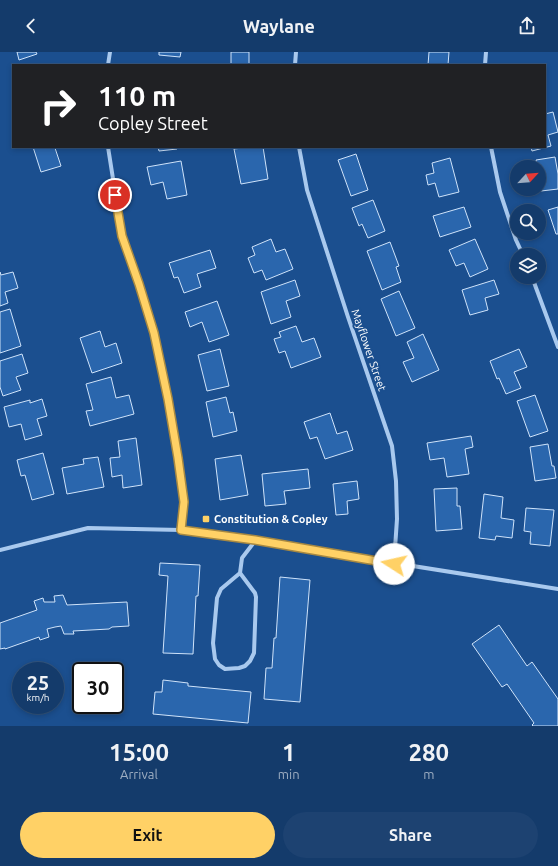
<!DOCTYPE html>
<html lang="en">
<head>
<meta charset="utf-8">
<style>
  :root { --surface:#143b6b; --page:#1d4271; --text:#f1f3f6; --muted:#9dadc1; --line:#33557e; --accent:#ffd166 }
  body { margin:0; font-family:Ubuntu,sans-serif; background:var(--page); color:var(--text); height:100vh; display:flex; flex-direction:column; font-size:15px; white-space:nowrap }
  * { box-sizing:border-box; margin:0 }
  p { font-size:13px; color:var(--muted) }
  .icon { flex:none; width:22px; height:22px; fill:none; stroke:currentColor; stroke-width:2; stroke-linecap:round; stroke-linejoin:round }
  .map { position:relative; height:674px; overflow:hidden }
  .panel { display:flex; flex-direction:column; background:var(--surface); flex:1 }
  .panel>* { flex:none }
  .top-card { position:absolute; left:12px; top:12px; width:534px; height:84px; border-radius:0px; box-shadow:0 2px 6px #0003,0 0 0 1px var(--line); background:#202124; color:#fff; overflow:hidden }
  .needle { width:26px; rotate:64deg }
  .fabs { position:absolute; left:510px; top:108px; display:grid; gap:8px }
  .fabs a { display:grid; place-items:center; width:36px; height:36px; border-radius:50%; background:var(--surface); box-shadow:0 2px 6px #0003,0 0 0 1px var(--line); font-size:20px }
  .speed { position:absolute; left:12px; top:610px; display:flex; gap:8px; font-size:20px; font-weight:700; text-align:center }
  .speed>* { display:grid; place-content:center; width:52px; height:52px; border-radius:50%; background:var(--surface); box-shadow:0 2px 6px #0003,0 0 0 1px var(--line); line-height:1 }
  .speed small { font-size:10px; font-weight:400 }
  .speed .limit { border:2px solid #111; border-radius:6px; background:#fff; color:#111 }
  .pin { position:absolute; display:grid; place-items:center; width:34px; height:34px; color:#fff; margin:-17px; border:2px solid #fff; border-radius:50%; box-shadow:0 1px 4px #0007 }
  .me { position:absolute; width:44px; margin:-22px; rotate:280deg; stroke-linejoin:round; filter:drop-shadow(0 0 3px #0008) }
  .turn { display:flex; align-items:center; gap:14px; height:84px; padding:0 20px; font-size:18px }
  .turn .icon { width:52px; height:52px; stroke-width:2.5 }
  .turn b { display:block; font-size:28px; line-height:34px }
  .eta { display:flex; justify-content:space-evenly; align-items:center; height:68px; text-align:center }
  .eta b { font-size:24px; font-weight:600; line-height:28px }
  .cta { display:flex; gap:8px; margin-top:auto; padding:8px 20px }
  .cta a { flex:1; height:46px; border-radius:24px; background:var(--accent); color:#111; font-size:16px; font-weight:600; line-height:46px; text-align:center }
  .cta a+a { background:var(--page); color:var(--text) }
  header { display:flex; justify-content:space-between; align-items:center; height:52px; padding:0 20px; background:var(--surface); font-size:18px; font-weight:600 }
  .map>svg:first-child { display:block }
  .building { fill:#2a66ad; stroke:#cfe3fa }
  .lines { fill:none; stroke-linecap:round; stroke-linejoin:round }
  .street { stroke:#a9c9ee; stroke-width:4 }
  .route-casing { stroke:#a68842; stroke-width:10 }
  .route { stroke:#ffd166; stroke-width:7 }
  .poi-dot { fill:#ffd166; stroke:#1b4f8f; stroke-width:1.5 }
  .labels { text-anchor:middle; stroke-width:4; stroke-linejoin:round; paint-order:stroke }
  .street-label { font-size:11px; fill:#fff; stroke:#1b4f8f }
  .poi-label { font-size:11px; font-weight:bold; fill:#fff; stroke:#1b4f8f; text-anchor:start }
</style>
</head>
<body>
<header><svg class="icon" aria-label="back" viewBox="0 0 24 24"><path d="M15 5l-7 7 7 7"/></svg>Waylane<svg class="icon" aria-label="share" viewBox="0 0 24 24"><path d="M12 15V3M7 8l5-5 5 5M5 13v7h14v-7"/></svg></header>
<div class="map">
<svg width="558" height="674" viewBox="0 0 558 674">
  <rect width="100%" height="100%" fill="#1b4f8f"/>
  <path class="building" d="M17,0H36L37,2L19,8Z
    M159,0H181L180,5L159,3Z
    M231,0H249V13H259H231Z
    M429,0H449L448,13H428Z
    M553,60L558,80L548,83L551,94L532,99L531,95H545V62Z
    M33,95H60L55,96L61,114L41,120Z
    M158,95H177V97L159,99Z
    M243,95H263L268,127L241,132L234,97L243,96Z
    M356,102L368,138L351,144L338,108Z
    M555,105L558,122V137L541,139L539,129V115H537L536,108Z
    M450,106L459,140L439,145L435,131L428,133L426,123L434,121L432,111Z
    M181,109L187,143L167,147L163,130L151,133L147,115Z
    M373,148L385,179L368,186L362,172L359,174L352,156Z
    M464,155L471,175L440,185L433,164Z
    M558,155V182H556L548,158Z
    M271,187L276,200L285,197L293,217L266,228L262,218L254,221L248,206L255,203L252,195Z
    M475,187L488,217L470,225L464,211L456,214L449,198Z
    M390,190L399,214L396,215L401,230L382,238L367,199Z
    M210,198L216,216L197,222L201,235L184,241L178,225L174,226L169,211Z
    M0,220L1,223L13,220L18,236L5,240L8,251L0,254Z
    M295,228L300,244L286,249L291,265L271,272L261,240Z
    M494,228L499,242L485,246L488,258L470,263L462,238Z
    M399,239L415,276L396,284L381,247Z
    M217,249L229,283L209,290L202,270L190,275L185,260Z
    M10,257L21,294L0,301V260Z
    M296,274L302,290L314,286L321,305L291,316L285,299L279,301L274,287L281,285L279,280Z
    M100,279L105,295L116,291L122,311L92,321L80,286Z
    M423,282L439,318L412,330L403,310L414,306L407,290Z
    M220,297L229,334L207,339L198,303Z
    M519,297L527,315L514,320L521,336L506,342L499,326L497,327L490,309Z
    M22,302L28,321L16,325L21,338L3,344L0,335V309Z
    M111,325L116,346L129,343L134,362L90,374L86,359L93,358L86,332Z
    M535,343L548,379L530,385L517,349Z
    M226,345L230,361L233,360L237,379L213,385L206,350Z
    M42,347L47,364L37,367L42,383L25,388L21,372L9,375L4,355L30,348V351Z
    M330,361L337,382L347,379L353,398L325,407L317,385L310,387L304,370Z
    M471,384L473,395L465,397L469,422L447,425L444,406L430,408L427,391Z
    M136,386L142,433L123,436L122,423L112,425L110,406L120,405L118,389Z
    M548,392L552,414H554L556,426L535,429L530,395Z
    M43,401L54,442L32,448L25,423L21,424L17,408Z
    M241,403L248,443L220,448L215,407Z
    M98,405L104,435L67,442L62,416L84,412L83,407Z
    M308,417L310,436L284,439L286,452L265,454L262,422Z
    M357,429L359,447L347,449L348,462L336,463L333,432Z
    M457,436V454H460L462,477L436,479L434,437Z
    M484,442L503,445L501,466L514,468L512,486L496,484L495,488L479,486Z
    M526,456L554,458L550,494L530,492L531,480L524,479Z
    M160,511L200,513L198,544H196L193,602L163,601L168,524L159,523Z
    M280,525L310,528L300,650L264,647L266,616H272L274,586H276Z
    M63,543L67,553L127,550L129,574L112,575L109,577L73,579L74,582H64L61,574L55,575L47,577L49,585L40,588L39,585L5,597V596L0,597V571L37,558L34,549L43,546L44,550H55L54,544Z
    M499,573L527,614L532,610L558,647V674H533L532,673L534,671L507,632L502,635L472,592Z
    M163,628L188,631V634L251,640L248,671L153,662L155,640H162Z"/>
  <g class="lines">
    <path class="street" d="M108,13L110,0
      M295,13L296,0
      M485,13L486,0
      M108,95L122,184L139,232L154,281L168,347L179,406L184,450L181,478
      M299,95L307,138L348,265L392,394L396,429L397,467L394,511
      M491,95L500,140L516,188L523,203
      M532,225L558,295
      M0,498L88,476L181,478L255,489L558,537
      M240,521L255,541L256,545L254,601L250,609L245,614L239,616L225,617L219,613L215,607L213,591L217,546L221,537L240,521L242,506L255,489"/>
  </g>
  <g class="lines">
    <defs>
      <path id="route" d="M115,143L122,184L139,232L154,281L168,347L178,406L184,450L181,478L255,488L394,512"/>
    </defs>
    <use href="#route" class="route-casing"/>
    <use href="#route" class="route"/>
  </g>
  <rect class="poi-dot" x="202" y="463" width="8" height="8" rx="2"/>
  <g class="labels">
    <g class="street-label">
      <text transform="translate(369 298) rotate(71)" y="4">Mayflower Street</text>
    </g>
    <g class="poi-label">
      <text x="214" y="471">Constitution &amp; Copley</text>
    </g>
  </g>
</svg>
<div class="fabs">
<a><svg class="needle" viewBox="-14 -14 28 28"><path d="M0-13l5 13h-10z" fill="#e53935"/><path d="M0 13l5-13h-10z" fill="#9dadc1"/></svg></a>
<a><svg class="icon" aria-label="search" viewBox="0 0 24 24"><circle cx="10" cy="10" r="6"/><path d="M15 15l6 6"/></svg></a>
<a><svg class="icon" aria-label="layers" viewBox="0 0 24 24"><path d="M12 4l9 5-9 5-9-5zM3 14l9 5 9-5"/></svg></a>
</div>
<div class="speed"><div>25<small>km/h</small></div><div class="limit">30</div></div>
<div class="pin" style="left:115px;top:143px;background:#d93025"><svg class="icon" aria-label="arrive" viewBox="0 0 24 24"><path d="M6 21V4h12l-3 4 3 4H6"/></svg></div>
<svg class="me" style="left:394px;top:512px" viewBox="-20 -20 40 40"><circle r="19" fill="#fff"/><path d="M0-13L10 11 0 6-10 11z" fill="#ffd166"/></svg>
<div class="top-card">
<div class="turn"><svg class="icon" aria-label="right" viewBox="0 0 24 24"><path d="M7 20v-9h11M14 6l5 5-5 5"/></svg><div><b>110 m</b>Copley Street</div></div>
</div>
</div>
<section class="panel">
<div class="eta">
<div><b>15:00</b><p>Arrival</p></div>
<div><b>1</b><p>min</p></div>
<div><b>280</b><p>m</p></div>
</div>
<div class="cta"><a>Exit</a><a>Share</a></div>
</section>
</body>
</html>
